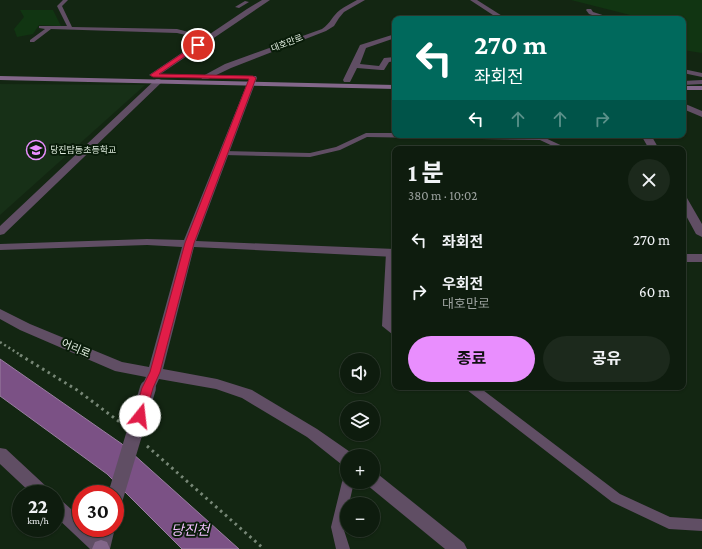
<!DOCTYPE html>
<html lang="ko">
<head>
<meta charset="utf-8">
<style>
  :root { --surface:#0e1c0e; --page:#1c291c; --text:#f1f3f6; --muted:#9ba19e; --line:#2e3a2e; --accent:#e98efe }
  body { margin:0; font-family:"Crimson Pro","Noto Sans KR",serif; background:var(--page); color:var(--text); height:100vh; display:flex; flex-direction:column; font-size:15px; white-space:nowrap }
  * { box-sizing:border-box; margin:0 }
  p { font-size:13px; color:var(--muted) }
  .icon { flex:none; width:22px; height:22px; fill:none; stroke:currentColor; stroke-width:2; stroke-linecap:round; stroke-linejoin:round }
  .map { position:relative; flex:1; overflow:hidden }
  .panel { position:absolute; left:392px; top:146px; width:294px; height:244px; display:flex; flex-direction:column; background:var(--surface); border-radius:8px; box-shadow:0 1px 3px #0004,0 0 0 1px var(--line) }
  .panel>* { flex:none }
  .banner { position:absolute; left:392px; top:16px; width:294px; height:122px; border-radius:8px; box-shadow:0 1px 3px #0004,0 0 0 1px var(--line); background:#00695c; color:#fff; overflow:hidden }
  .controls { position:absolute; left:340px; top:353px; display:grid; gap:8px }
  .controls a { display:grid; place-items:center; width:40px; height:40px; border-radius:50%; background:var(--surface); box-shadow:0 1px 3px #0004,0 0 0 1px var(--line); font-size:20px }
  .speed { position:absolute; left:12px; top:485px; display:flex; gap:8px; font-size:20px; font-weight:700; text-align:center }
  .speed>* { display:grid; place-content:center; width:52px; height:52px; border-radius:50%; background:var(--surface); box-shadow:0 1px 3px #0004,0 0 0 1px var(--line); line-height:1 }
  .speed small { font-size:10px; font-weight:400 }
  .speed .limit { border:6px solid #d22; background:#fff; color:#111 }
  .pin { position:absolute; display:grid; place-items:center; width:34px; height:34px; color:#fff; margin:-17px; border:2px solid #fff; border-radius:50%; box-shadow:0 1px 4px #0007 }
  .me { position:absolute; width:44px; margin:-22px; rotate:16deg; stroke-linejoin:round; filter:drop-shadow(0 0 3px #0008) }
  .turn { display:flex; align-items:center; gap:14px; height:84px; padding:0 16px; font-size:18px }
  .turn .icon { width:52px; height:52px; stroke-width:2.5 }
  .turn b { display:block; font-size:28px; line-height:34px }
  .lanes { display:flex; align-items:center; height:38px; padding:0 16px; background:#0003; justify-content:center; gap:20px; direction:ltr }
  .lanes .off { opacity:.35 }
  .round { display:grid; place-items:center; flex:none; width:42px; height:42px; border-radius:21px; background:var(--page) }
  .summary { display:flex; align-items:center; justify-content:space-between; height:68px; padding:0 16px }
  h1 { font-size:24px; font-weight:700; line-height:30px }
  .button { display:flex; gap:8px; margin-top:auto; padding:8px 16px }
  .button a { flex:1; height:46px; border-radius:24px; background:var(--accent); color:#111; font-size:16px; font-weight:700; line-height:46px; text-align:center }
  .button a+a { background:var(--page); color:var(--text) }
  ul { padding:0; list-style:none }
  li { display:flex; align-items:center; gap:12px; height:52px; padding:0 16px }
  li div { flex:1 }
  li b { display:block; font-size:15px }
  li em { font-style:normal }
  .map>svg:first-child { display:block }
  .built { fill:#173017 }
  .green { fill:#113512 }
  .water { fill:#7b5185; stroke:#997fa0 }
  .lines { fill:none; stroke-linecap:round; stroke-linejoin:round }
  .path-far1 { stroke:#778776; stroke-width:2.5; stroke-dasharray:2 3; stroke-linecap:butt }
  .path { stroke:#778776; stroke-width:3; stroke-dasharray:2.5 4; stroke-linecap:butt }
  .lane { fill:#604e64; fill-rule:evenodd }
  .street { fill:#604e64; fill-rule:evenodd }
  .secondary { fill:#83678a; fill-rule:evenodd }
  .street-bridge { stroke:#604e64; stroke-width:16 }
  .route { fill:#e11d48; stroke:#92132f }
  .labels { text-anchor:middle; stroke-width:4; stroke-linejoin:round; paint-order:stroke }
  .far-street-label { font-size:9px; fill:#dfebde; stroke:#091c09 }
  .far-poi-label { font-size:9px; fill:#dfebde; stroke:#091c09; text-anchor:start }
  .street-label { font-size:11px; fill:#dfebde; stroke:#091c09 }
  .near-water-label { font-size:14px; font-style:italic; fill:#f1bffd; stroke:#091c09 }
</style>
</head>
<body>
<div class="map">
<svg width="702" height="549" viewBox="0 0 702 549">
  <rect width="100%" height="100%" fill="#132612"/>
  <path class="built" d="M0,84L145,85L0,215Z"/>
  <path class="green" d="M571,0H702V53L683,50V19H639L638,17Z
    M20,10H53L61,26L39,25L33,34L17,37L14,29L24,17Z"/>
  <path class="water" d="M0,359L122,444L239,549H182L107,474L0,396Z"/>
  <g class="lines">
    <path class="path-far1" d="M0,342L22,356"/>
    <path class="path" d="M20,355L77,390L121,423
      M147,446L264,549"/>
    <path class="lane" d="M63,0H68L62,6L72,27L177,29L211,38L208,40L177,33L51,29L34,42H30V40L45,29L39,28V26H67L57,6Z
      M245,1L249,2L239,8L235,7Z
      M366,133H395V135L541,136L569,149H559L540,140L367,137L340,150L310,157L224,155L220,153L224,151L310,153L336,147Z
      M390,250L394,253L392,325L395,327V335L392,334L382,326L386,253Z
      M466,387H479L620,494L670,517L702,519V531L669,529L612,502L467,390Z
      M347,477V482H354L349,504H347V512L343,527L350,549H336L331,527L342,482L344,478Z"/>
    <path class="street" d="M262,0H270L156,77H153L149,75L247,9Z
      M357,0H365L344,12L339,18L334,26L326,31L231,68L208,79H202L201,77L225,64L322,29C331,23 332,16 340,10C345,6 352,3 357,0Z
      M470,0H477L507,19H499Z
      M587,9H591L593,12L612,18L605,19L589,14L586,10Z
      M395,34V38L366,48L360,64L379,66L384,58L395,57V61L389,62L384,70H381L357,68L350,82H344L343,80L360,45Z
      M683,69L702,73V77L683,73Z
      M250,76H256L257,78L196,241L395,249V257L194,247L163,369L217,379L252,390L317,429L353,454V456H347V466L341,464L307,437L242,398L216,389L159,379L153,392L148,393L143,392L141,388L146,377L115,371L20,330L0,319V309L30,324L122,362L149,367L182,247L147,245L0,250V244L147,239L184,240Z
      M156,79H159L163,81L4,234L0,235V226Z
      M702,80V84L683,85V81Z
      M683,103L702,111V117L683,109Z
      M641,135H651L659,149H649Z
      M683,197L687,198L702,224V237L696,234L683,210Z
      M683,254H702V262H683Z
      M0,448L6,449L49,489L51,494H32L0,464Z
      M373,473L379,475L464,543L467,549H445L367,485L366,482H373Z
      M55,498L61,500L81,518V528H92L96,532L97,528H115L110,549H90L55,516Z"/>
    <path class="secondary" d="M0,76L395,85V89L0,80Z
      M683,86H702V90H683Z
      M101,540L107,542L110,549H92L95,542Z"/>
    <path class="street-bridge" d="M115,498L148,388"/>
  </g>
  <path class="route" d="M198,43L201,45L200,46L159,74L253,76L256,78L194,243L160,372L153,388L145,416L144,419L140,420L136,419L134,416L142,388L150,372L185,243L249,79L153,77L150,75Z"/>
  <defs>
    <symbol id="school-ring" viewBox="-11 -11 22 22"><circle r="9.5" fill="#091c09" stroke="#e98efe" stroke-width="1.5"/><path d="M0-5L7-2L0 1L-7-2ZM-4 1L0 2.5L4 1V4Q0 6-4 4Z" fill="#e98efe"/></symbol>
  </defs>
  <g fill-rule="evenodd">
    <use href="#school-ring" x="25" y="139" width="22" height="22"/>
  </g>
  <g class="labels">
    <g class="far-street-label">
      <text transform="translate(287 43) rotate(-21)" y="3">대호만로</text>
    </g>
    <g class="far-poi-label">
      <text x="50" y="153">당진탑동초등학교</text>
    </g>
    <g class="street-label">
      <text transform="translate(76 348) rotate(23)" y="4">어리로</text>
    </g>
    <g class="near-water-label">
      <text x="190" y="535">당진천</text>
    </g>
  </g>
</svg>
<div class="controls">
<a><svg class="icon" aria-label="sound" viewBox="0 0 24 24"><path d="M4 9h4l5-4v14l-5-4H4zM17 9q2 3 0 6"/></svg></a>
<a><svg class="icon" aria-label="layers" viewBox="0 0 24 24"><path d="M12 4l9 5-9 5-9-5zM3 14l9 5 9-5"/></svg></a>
<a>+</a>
<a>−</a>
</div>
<div class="speed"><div>22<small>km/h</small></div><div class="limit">30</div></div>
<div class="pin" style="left:198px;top:45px;background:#d93025"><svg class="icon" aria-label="arrive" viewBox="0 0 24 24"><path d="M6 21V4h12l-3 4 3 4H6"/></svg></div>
<svg class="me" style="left:140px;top:416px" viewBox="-20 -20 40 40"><circle r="19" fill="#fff"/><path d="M0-13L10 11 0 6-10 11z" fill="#e11d48"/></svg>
<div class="banner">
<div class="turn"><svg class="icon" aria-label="left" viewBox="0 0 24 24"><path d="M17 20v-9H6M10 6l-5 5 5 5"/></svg><div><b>270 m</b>좌회전</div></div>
<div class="lanes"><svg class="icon" aria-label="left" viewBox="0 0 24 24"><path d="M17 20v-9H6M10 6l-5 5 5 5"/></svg><svg class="icon off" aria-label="ahead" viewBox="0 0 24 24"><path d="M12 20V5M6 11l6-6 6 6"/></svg><svg class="icon off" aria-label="ahead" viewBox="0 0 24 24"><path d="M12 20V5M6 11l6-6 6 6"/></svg><svg class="icon off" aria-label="right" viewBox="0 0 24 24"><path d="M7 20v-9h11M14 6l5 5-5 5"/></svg></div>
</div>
<section class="panel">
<div class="summary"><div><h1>1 분</h1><p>380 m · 10:02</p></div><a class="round"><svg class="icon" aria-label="close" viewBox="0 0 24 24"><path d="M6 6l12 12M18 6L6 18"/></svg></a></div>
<ul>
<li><svg class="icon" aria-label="left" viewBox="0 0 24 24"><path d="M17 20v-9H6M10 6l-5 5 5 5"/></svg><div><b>좌회전</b></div><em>270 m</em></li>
<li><svg class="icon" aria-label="right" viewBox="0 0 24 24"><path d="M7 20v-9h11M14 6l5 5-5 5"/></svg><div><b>우회전</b><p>대호만로</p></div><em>60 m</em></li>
</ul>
<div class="button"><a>종료</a><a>공유</a></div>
</section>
</div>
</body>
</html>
